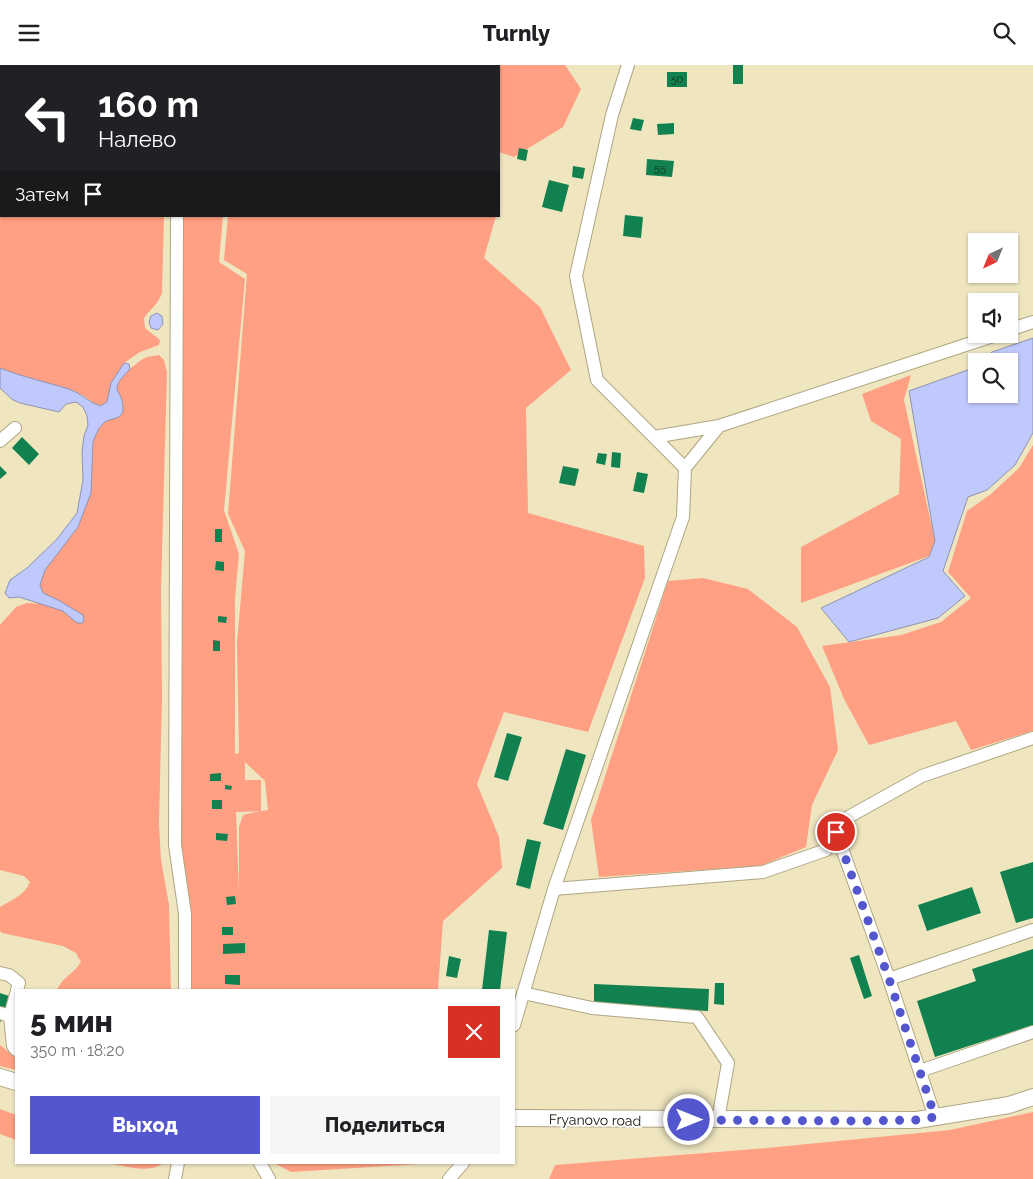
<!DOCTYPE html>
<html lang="ru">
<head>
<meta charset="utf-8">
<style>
  :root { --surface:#fff; --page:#f6f6f6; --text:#202124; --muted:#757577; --accent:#5356cd }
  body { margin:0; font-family:Raleway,sans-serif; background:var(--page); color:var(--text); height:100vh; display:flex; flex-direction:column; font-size:19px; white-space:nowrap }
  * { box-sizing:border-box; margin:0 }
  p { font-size:16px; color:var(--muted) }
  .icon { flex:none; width:28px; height:28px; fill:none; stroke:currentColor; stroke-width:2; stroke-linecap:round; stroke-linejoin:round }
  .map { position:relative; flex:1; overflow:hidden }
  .details { position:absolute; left:15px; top:924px; width:500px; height:175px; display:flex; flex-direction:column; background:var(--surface); border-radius:0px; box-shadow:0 1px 4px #0004 }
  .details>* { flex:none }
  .top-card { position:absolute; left:0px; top:0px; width:500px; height:152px; box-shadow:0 1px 4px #0004; background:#202124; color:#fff; overflow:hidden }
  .needle { width:32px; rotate:223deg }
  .buttons { position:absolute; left:968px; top:168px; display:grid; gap:10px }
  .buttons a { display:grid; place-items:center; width:50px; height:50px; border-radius:0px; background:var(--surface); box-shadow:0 1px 4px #0004; font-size:25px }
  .pin { position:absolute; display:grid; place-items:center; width:42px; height:42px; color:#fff; margin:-21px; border:2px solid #fff; border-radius:50%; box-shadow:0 1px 5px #0007 }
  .me { position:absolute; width:55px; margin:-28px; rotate:90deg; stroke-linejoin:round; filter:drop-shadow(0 0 4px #0008) }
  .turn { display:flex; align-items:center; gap:18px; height:105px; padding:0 15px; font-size:22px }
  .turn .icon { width:65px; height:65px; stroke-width:2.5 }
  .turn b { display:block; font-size:35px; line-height:42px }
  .then { display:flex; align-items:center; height:48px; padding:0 15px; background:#0003; gap:10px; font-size:19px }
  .round { display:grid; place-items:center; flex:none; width:52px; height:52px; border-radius:0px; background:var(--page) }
  .overview { display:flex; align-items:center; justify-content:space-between; height:85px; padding:0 15px }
  h1 { font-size:30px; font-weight:800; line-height:38px }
  .cta { display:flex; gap:10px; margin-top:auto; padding:10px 15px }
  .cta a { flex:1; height:58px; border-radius:0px; background:var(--accent); color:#fff; font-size:20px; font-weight:800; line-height:58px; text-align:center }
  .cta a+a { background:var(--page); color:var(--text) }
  header { display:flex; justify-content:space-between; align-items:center; height:65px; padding:0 15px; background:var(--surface); font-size:22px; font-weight:800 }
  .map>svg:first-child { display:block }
  .green { fill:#ff9f83; fill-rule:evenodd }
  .water { fill:#bfc9fc; stroke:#8d93b2 }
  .building { fill:#11814f }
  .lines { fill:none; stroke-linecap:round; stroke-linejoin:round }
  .minor-casing { stroke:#aea681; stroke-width:14 }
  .major-casing { stroke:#aea681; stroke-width:18 }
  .minor { stroke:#fff; stroke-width:12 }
  .major { stroke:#fff; stroke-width:16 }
  .route { stroke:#5356cd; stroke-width:9; stroke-dasharray:0 16.2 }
  .labels { text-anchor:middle; stroke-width:4; stroke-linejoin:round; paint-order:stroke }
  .number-label { font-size:11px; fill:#163019 }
  .street-label { font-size:14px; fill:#181507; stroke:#fff }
</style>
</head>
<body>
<header><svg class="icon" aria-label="menu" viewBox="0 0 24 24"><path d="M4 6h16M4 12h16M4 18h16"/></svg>Turnly<svg class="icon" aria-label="search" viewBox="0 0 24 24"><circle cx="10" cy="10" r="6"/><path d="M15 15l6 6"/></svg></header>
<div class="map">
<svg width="1033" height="1114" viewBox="0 0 1033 1114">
  <rect width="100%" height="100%" fill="#efe6c0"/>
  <path class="green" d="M0,0H165L1,1V151H164L162,228C157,241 151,243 144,253L145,263L160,275L159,280L140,287L124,298L111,318L107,337L100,341C92,338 87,332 80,329C54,319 26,314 0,303Z
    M267,0H565L581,24L563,62L514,92L499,87V1H267Z
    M177,151H223L219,197L245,214L224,445L239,489L235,533V689L239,688L237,578L245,486L228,449L247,209L224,195L228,151H496L484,193L540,242L571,305L526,343L528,448L644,481L645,513L588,667L504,647L477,719L499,772L502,803L443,856L438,925H185L175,780ZM245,697L265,716L268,745L261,746V715H245ZM260,746L243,750L239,762V828L236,747Z
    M159,290L164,295L167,307L161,524L162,632L159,759L161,795L169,840L171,925H57C63,911 74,909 81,897L76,888L63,881L2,868L0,866V842C13,834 24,831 30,817L24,811L0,805V560L16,542L27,538L43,539L63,546L77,558L58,535L43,528L40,520L45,505L78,462L91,428L93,377L99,362L106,356L119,352L123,338C121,333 117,328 117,323C116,314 139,295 147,292C151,291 155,291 159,290Z
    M911,310L904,335L935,476L929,491L801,538V482L899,429L901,374L871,356L862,329Z
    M1033,380V666L971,685L956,656L869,680L844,634L822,581L901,570L941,557L971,533L948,507L967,446L991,429L1019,403Z
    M703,513L748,524L797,562L830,622L838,685L812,740L806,782L760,801L599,812L591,755L668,516Z
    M0,980L16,993V1005L0,1001Z
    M0,1044L16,1050V1075L0,1069Z
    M1033,1047V1114H549L555,1100L767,1083L950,1065Z
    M108,1098H163C150,1109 124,1101 108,1098Z
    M274,1098H419V1099L291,1107Z"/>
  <path class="water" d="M157,248L162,251L163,259L158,265L151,263L149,257L151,251Z
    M1033,273V368L1015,400L987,425L968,432L943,506L965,531L938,553L849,577L821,543L929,492L935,476L909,326L976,302V329H1009V296H985L992,287Z
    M124,298L129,299L130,304C105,330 124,320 123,347L119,352L106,356L99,363L93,377L91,428L78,462L45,505L40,520L43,528L58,535L83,550L84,556L82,558H77L63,546L19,532L9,533L5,528L10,515L27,503L57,474L77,448L83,415L82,387L84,371L88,360L87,351L83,342L76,337L66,339L59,347L20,338L13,335L0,323V303C23,312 46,317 69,324C81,328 88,337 100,341L107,337L111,318Z"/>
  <path class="building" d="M733,0H743V19H733Z
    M667,7H687V22H667Z
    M633,53L644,55L641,66L630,64Z
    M674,58V69L658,70L657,59Z
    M519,83L528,85L526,96L517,94Z
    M647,94L674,96L672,112L646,110Z
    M573,101L585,103L583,114L572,112Z
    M549,115L569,120L562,147L542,142Z
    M625,150L643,152L641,173L623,171Z
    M22,372L39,389L29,400L12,383Z
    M612,387L621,388L620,403L611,402Z
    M598,388L607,389L605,400L596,398Z
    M0,401L7,408L0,414Z
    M563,401L579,404L575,421L559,418Z
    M637,407L648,409L644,428L633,426Z
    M215,464H222V477H215Z
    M216,496L224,497V506L215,505Z
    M218,551L227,552L226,558L218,557Z
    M213,575L220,576V586H213Z
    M507,668L522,672L508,716L494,712Z
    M566,684L586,690L563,765L543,759Z
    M221,708V716H210V709Z
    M225,720L232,721L231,725L225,724Z
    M212,735H222V744H212Z
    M216,768L228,769L227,776L216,775Z
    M527,774L541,777L530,824L516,820Z
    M1033,797V853L1016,858L1000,807Z
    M972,822L981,848L927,866L918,840Z
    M235,831L236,839L227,840L226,832Z
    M222,862H233V870H222Z
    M489,865L507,867L500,925H482Z
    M245,878V888L223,889V879Z
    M1033,884V960L935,992L917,936L976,916L972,904Z
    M859,890L872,931L864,934L850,893Z
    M449,891L461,894L457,913L446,911Z
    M225,910H240V920L225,919Z
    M715,918H724V940L714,939Z
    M594,919L709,924L708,946L594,940Z
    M0,928L9,931L0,958Z"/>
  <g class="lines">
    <defs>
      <path id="minor" d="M628,0L612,50L576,211L597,315L654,372
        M181,1L182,0
        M177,151L175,780L185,849V925
        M1009,265L1033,257
        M999,269L719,361L685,403L683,452L554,824L763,807L826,785L843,755L922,711L1033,673
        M0,376L15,363
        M685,403L654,372L719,361
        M836,767L889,914
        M0,908L9,910L19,918L17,925
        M523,928L592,943L697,952L728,998L718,1055
        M0,948L10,951L13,981L16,985
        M10,951L16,929
        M514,960L554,824
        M920,1006L1033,967
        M935,1052L889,914L1033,865
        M260,1098L269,1114
        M175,1114L178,1098
        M449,1114L463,1098"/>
      <path id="major" d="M0,1012L16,1017
        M514,1053L917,1055L1009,1040L1033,1032"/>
    </defs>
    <use href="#minor" class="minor-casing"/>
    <use href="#major" class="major-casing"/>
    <use href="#minor" class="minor"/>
    <use href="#major" class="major"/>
  </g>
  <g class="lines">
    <path class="route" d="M689,1055L861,1056L917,1055L935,1052L889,914L836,767"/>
  </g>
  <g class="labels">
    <g class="number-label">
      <text x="677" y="18">50</text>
      <text x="660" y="107">55</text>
    </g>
    <g class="street-label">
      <text transform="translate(595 1055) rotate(1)" y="5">Fryanovo road</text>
    </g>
  </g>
</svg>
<div class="buttons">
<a><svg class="needle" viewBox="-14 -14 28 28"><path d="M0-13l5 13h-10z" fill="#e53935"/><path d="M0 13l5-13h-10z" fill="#757577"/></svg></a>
<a><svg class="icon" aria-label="sound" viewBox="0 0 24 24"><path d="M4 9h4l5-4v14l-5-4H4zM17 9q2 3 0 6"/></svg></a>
<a><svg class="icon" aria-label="search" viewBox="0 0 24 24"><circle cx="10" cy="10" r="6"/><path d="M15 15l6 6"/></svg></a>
</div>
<div class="pin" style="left:836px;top:767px;background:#d93025"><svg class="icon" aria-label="arrive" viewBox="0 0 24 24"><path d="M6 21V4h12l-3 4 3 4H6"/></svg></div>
<svg class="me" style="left:689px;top:1055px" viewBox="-20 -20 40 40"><circle r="17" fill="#5356cd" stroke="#fff" stroke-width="3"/><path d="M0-11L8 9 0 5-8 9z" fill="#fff"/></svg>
<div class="top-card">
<div class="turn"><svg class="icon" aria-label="left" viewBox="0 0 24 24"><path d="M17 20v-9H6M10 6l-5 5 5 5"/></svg><div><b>160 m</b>Налево</div></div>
<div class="then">Затем<svg class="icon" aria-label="arrive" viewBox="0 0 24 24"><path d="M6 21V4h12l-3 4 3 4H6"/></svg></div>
</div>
<section class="details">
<div class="overview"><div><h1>5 мин</h1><p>350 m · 18:20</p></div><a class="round" style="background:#d93025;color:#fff"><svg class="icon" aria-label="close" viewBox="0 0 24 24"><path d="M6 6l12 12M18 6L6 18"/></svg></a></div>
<div class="cta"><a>Выход</a><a>Поделиться</a></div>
</section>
</div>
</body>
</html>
